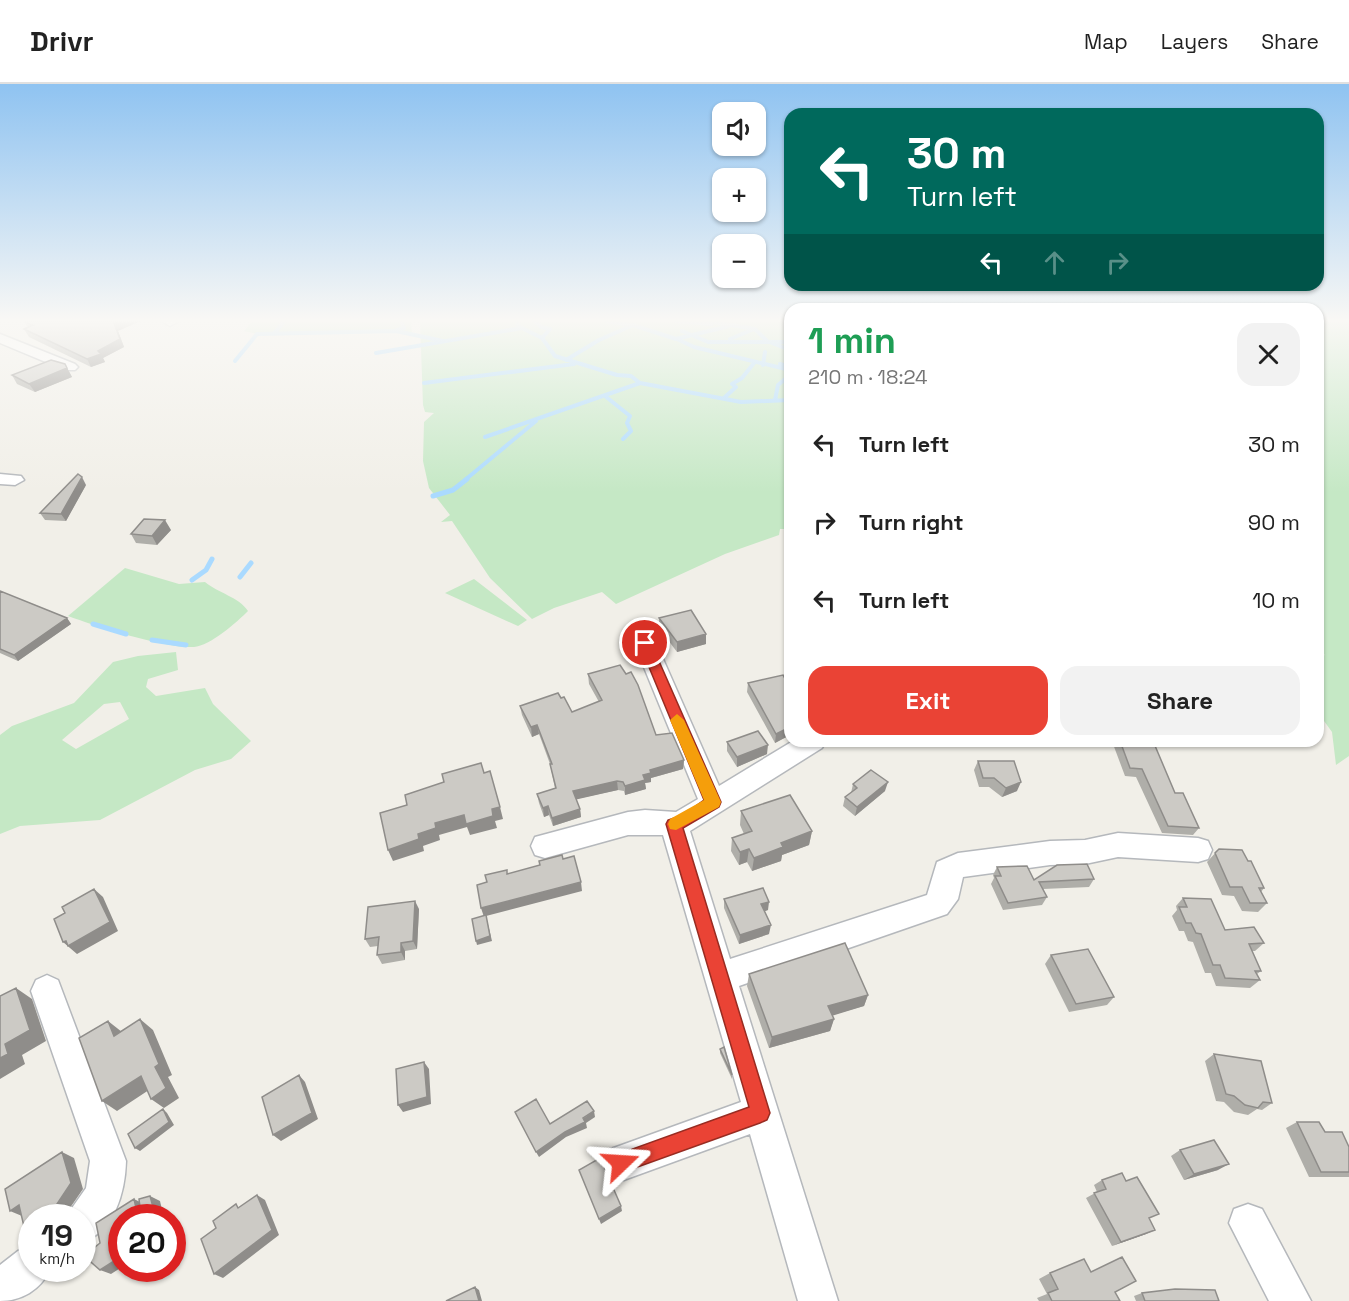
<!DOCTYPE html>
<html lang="en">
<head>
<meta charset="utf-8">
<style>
  :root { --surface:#fff; --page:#f2f2f2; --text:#222; --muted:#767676; --line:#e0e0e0; --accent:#ea4335 }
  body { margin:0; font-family:"Space Grotesk",sans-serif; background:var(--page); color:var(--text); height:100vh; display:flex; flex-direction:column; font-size:22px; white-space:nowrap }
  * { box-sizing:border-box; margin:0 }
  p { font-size:20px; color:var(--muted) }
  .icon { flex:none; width:33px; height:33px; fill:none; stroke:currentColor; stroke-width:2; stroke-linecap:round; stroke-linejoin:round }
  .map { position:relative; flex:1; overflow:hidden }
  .panel { position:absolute; left:784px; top:219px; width:540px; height:444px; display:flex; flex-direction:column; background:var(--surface); border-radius:18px; box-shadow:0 2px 4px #0004 }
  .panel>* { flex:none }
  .hud { position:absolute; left:784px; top:24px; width:540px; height:183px; border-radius:18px; box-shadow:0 2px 4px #0004; background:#00695c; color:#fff; overflow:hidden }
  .controls { position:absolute; left:712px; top:18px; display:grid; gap:12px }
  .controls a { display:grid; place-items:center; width:54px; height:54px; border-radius:12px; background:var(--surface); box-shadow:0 2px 4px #0004; font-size:30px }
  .speed { position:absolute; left:18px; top:1120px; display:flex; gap:12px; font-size:30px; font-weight:700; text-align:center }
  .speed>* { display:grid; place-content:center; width:78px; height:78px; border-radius:50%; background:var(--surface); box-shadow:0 2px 4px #0004; line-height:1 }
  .speed small { font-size:15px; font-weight:400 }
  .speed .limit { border:9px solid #d22; background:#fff; color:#111 }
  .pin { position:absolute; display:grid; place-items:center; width:51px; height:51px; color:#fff; margin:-26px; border:3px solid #fff; border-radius:50%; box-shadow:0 2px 6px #0007 }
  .me { position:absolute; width:66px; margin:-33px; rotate:70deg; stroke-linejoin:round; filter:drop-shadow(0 0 4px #0008) }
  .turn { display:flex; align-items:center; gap:21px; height:126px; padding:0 24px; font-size:27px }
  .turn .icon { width:78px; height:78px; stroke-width:2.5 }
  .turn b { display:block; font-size:42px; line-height:51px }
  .lanes { display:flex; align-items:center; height:57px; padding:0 24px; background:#0003; justify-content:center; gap:30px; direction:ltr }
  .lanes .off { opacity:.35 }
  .round { display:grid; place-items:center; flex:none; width:63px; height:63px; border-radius:18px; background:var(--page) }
  .summary { display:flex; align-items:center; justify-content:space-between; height:102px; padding:0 24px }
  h1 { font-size:36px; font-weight:700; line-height:45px; color:#1e9e55 }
  .action { display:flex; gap:12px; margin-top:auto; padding:12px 24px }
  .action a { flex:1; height:69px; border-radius:18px; background:var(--accent); color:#fff; font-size:24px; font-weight:700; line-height:69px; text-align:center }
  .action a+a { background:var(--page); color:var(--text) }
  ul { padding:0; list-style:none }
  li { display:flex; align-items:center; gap:18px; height:78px; padding:0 24px }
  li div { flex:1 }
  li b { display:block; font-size:22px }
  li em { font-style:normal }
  header { display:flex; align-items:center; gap:36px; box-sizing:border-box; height:84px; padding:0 30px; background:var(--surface); border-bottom:2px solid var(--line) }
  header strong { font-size:28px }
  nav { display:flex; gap:33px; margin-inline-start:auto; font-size:21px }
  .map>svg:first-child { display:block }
  .green { fill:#c5e8c5; fill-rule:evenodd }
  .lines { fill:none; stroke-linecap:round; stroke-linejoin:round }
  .stream-far1 { stroke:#aadaff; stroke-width:4 }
  .stream { stroke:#aadaff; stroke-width:5 }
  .minor-casing { stroke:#b5b8bc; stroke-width:3 }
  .minor { fill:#fff; fill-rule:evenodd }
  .wall { fill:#afaea9 }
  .shaded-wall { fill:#8f8d8a }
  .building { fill:#cccac5; stroke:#8f8d8a; stroke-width:1.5 }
  .route { fill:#ea4335; stroke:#982c22; stroke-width:1.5 }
  .slow { fill:#f59e0b }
</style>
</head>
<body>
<header>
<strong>Drivr</strong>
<nav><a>Map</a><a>Layers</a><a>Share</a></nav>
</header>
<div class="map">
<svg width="1349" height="1217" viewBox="0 0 1349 1217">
  <rect width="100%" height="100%" fill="#f1efe8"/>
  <path class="green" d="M252,237H411L412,250L396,247L257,250L244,247Z
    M420,237H790V445H780L779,451L725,470L616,520L602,508L554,524L532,535L490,494L452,437L441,438L450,431L429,404L423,377L424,338L434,329L425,328L423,321Z
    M1319,237H1349V672L1336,681L1332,648L1319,630V573L1325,571L1318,567Z
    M125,484L179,500L205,498C218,509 239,513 248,527C237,538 210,562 194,563C167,565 95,542 68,532Z
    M474,495L527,536L518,542L445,509Z
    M176,568L178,586L148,595L146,603L156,612L205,604L213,620L251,657L231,675L195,686L100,736L20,742L0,750V651L12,642L74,619L113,578L138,572ZM120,618L129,635L76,665L62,656L104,620Z"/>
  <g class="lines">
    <path class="stream-far1" d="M517,237L518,242L542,254L555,272L617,291L631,292L640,299L741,318L790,316
      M535,237L541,243L550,245L542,254
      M606,237L632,241
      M676,237L711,240
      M708,237L755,245L767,257L790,266
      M397,246L404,244L401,237
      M682,247L708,258H790
      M274,250L284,237
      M677,255L694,263L790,286
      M730,255L754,245
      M376,269L522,244
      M566,276L599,256L633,241L676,255L729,242
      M235,277L257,250L396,247L443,257
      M780,280L790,283
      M763,281L765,268
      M424,299L574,280
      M605,312L630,332L627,339L631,347L623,355
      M725,313L736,303L732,300L742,294L754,279
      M775,316L778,301L790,291
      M485,353L640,299
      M465,396L536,337"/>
    <path class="stream" d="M433,412L453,406L467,395
      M240,493L251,479
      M192,496L206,486L212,475
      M93,540L126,550
      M152,556L186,561"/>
    <defs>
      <path id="minor" d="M161,237H177V238L170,242Z
        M0,250L75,280L78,283L75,286H65L0,259Z
        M0,390L21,392L24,396L15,401L0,400Z
        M645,551L653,553L656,559L719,702L793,657H826L822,664L690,747L730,875L927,811L937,778L958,769L1050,757L1085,756L1118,749L1198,754L1208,757L1212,766L1208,775L1198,778L1118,773L1085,780L1050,781L963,793L958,815L947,830L739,902L838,1217H798L750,1050L621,1097L608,1092L603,1079L608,1066L741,1018L663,751H628L545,774L535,771L531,762L535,753L628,728L645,726L676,728L698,715L634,559L637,553Z
        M47,891L58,896L126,1077C125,1109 115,1146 82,1159V1134H65L86,1104L90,1077L31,907L36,896Z
        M1248,1120L1262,1125L1311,1217H1269L1229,1139L1234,1125Z
        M32,1162V1185H50C41,1206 21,1217 0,1217V1181L18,1167Z"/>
    </defs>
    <use href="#minor" class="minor-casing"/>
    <use href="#minor" class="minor"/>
  </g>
  <path class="wall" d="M25,238L118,247L124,263L103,274L105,278L91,283L29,253L24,245L28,244Z
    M65,280L72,293L35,308L17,300L12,291Z
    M86,401L66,437L45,436L40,429Z
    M171,446L157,461L136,459L131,450Z
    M0,507L67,534L71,540L18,577L0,569Z
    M659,534L706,560L677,568L659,544Z
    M588,590L684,676L683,685L651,694V698L645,699L646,705L625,711L624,707L618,706L576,715L580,725L581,733L553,742L549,731L544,733L539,719L537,710L555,704L550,680L539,650L532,653L522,631L520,622L561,614L572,628L599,618L589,600Z
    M748,599L790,603V651L775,659L747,608Z
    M1115,657H1153L1175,709L1199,744L1193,751L1162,749L1136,693L1125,692L1113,660Z
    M727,658L767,670L737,683L727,667Z
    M978,677L1017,707L1002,713L989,703H979L974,686Z
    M853,700L885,707L855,732L843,722L845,713L851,709Z
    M741,727L812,747L809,761L782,771L781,777L752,787L747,778L739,781L731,767L732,754L744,750L740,741Z
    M1219,765L1248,777L1264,804L1261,808L1267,819L1258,828L1242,827L1234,812L1222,811L1207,778Z
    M997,783L1034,796L1094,795L1089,803L1043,805L1047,813L1042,821L1003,826L991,800L994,794L993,791Z
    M1183,814L1225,846L1264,859L1255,867H1252L1261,887L1257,890L1260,896L1250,904L1216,902L1211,889H1205L1193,858L1188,857L1184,847H1179L1172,832L1177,826L1176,822Z
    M724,815L768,826L764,827L769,850L739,860L724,824Z
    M419,825L417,865L405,867V876L382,880L377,871L378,862L370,863L365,855Z
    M1051,871L1114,913L1107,921L1069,928L1045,880Z
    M749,890L868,911L864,922L832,931L834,935L830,947L769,964L747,902Z
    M720,965L732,991V995L720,969Z
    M1214,970L1272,1019L1262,1026L1257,1025L1248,1031L1234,1028L1224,1018L1216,1017L1205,977Z
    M1297,1038L1325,1048L1349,1063V1093H1309L1286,1044Z
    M1180,1066L1218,1086L1184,1096L1171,1072Z
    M1102,1096L1149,1135L1146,1150L1112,1162L1086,1114L1097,1108L1094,1101Z
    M1091,1188L1115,1208L1120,1217H1039L1037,1214L1047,1210L1039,1195L1050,1189Z
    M1142,1209L1219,1217H1136L1134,1212Z"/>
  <path class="shaded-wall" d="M119,237H141L118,247L124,263L103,274L105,278L91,283L87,275L98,267L114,239Z
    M65,280L72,293L35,308L29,300Z
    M82,393L86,401L66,437L61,430Z
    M165,436L171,446L157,461L152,452Z
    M67,534L71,540L18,577L14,571Z
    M706,550V560L677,568V558Z
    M537,641L539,650L532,653L531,643Z
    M790,643V651L775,659L776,650Z
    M768,661L767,670L737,683V673Z
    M684,676L683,685L651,694V698L645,699L646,705L625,711V702L650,686Z
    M617,697L618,706L574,716L573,707Z
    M888,698L885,707L855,732L857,723Z
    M1021,698L1017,707L1002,713L1006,704Z
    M548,722L549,731L544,733L543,724Z
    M500,723L503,735L495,737L497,744L470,751L467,743L439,751L440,756L423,762L424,767L393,777L388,766L418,750L435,739L464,731Z
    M580,725L581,733L553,742L552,734Z
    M812,747L809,761L782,771L781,777L752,787L754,774L781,759Z
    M749,765L747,778L739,781L740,768Z
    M581,798L582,807L486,832L492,857L477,861L476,857L484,833L481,824Z
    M94,805L103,813L118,847L77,870L63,858Z
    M415,817L419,825L417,865L413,857Z
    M769,818L768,826L760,829L761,820Z
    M771,841L769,850L739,860L740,851Z
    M401,859L405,867V876L401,868Z
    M16,904L32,915L46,957L22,971L25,980L0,995V974L5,960Z
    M868,911L864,922L825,934L828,922Z
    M140,935L153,946L172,991L168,993L179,1014L164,1024L151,1015L155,983Z
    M834,935L830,947L769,964L772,953Z
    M108,937L122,948L114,952Z
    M424,978L429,985L431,1020L403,1028L398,1021Z
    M299,991L305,998L318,1035L281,1057L273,1051Z
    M141,992L155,1002L117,1027L102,1017Z
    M163,1025L167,1029L174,1041L140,1067L135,1064Z
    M594,1027L595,1033L586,1039L587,1044L566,1053L539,1073L536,1068Z
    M62,1068L74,1074L83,1105L63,1134H44Z
    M1229,1080L1218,1086L1184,1096L1194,1090Z
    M257,1111L265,1116L279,1151L223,1194L214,1190Z
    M150,1112L160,1117L164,1134H156Z
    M134,1115L144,1120L147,1134L138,1133Z
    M19,1121L22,1132L10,1127Z
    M621,1122L622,1127L601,1140L599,1135Z
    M32,1142V1149L25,1147Z
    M1155,1146L1146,1150L1112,1162L1121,1158Z
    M122,1172V1183L111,1190L100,1186Z
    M475,1203L479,1206L482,1217H479Z"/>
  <path class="building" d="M26,237H119L114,239L120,255L98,267L101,270L87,275L24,245L33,241L25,238Z
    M51,276L65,280L67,284L29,300L12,291Z
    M78,390L82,393L61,430L40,429Z
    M144,435L165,436L152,452L131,450Z
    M0,507L67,534L14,571L0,565Z
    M691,526L706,550L677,558L659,534Z
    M620,581L626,590L631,588L638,601L656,651L672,649L684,676L650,686L651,689L643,691L645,696L625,702L623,698L617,697L573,707L580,725L552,734L548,722L543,724L537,710L556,704L550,680H552L537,641L531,643L520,622L558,609L561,614L564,613L572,628L602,616L588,590Z
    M783,591L790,603V643L776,650L748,599Z
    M758,647L768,661L737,673L727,658Z
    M1120,657H1153L1175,709H1183L1199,744L1168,742L1142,685L1130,684Z
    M978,677H1014L1021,698L1006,704L994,694H983Z
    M481,679L484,689L490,687L500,723L492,725L493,732L466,740L464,731L435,739L436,744L418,750L419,755L388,766L380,729L407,721L405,711L444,698L442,690Z
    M871,686L888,698L857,723L845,713L857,704L853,700Z
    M790,711L812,747L781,759L783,763L754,774L749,765L740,768L732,754L752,747L741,727Z
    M1219,765L1242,766L1248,777H1251L1264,804H1259L1267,819H1250L1242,803H1230L1215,769Z
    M562,771L563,775L574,772L581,798L481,824L477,801L487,798L485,791L507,786V790L540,781L539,777Z
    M1087,780L1094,795L1039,798L1047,813L1008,819L995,792H1001L997,783L1027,782L1034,796L1057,781Z
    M763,804L769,818L761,820L771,841L740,851L724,815Z
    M94,805L110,838L68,862L66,857L63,858L54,835L65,829L62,823Z
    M1183,814L1211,815L1225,846L1254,843L1264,859L1249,860L1261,887H1255L1260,896L1225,894L1220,881H1213L1201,850L1196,849L1191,839H1186L1179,823H1187Z
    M415,817L413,857L401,859V868L377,871L379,853L365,855L368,823Z
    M486,831L490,852L476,857L472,835Z
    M845,859L868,911L828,922L834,935L772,953L749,890Z
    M1088,865L1114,913L1076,920L1051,871Z
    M16,904L30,946L5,960L8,970L0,974V912Z
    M140,935L159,980L155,983L166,1004L151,1015L141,992L102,1017L79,954L108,937L114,952Z
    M724,963L732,991L720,965Z
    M1214,970L1261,977L1272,1019L1263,1018L1258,1024L1245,1021L1234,1012L1226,1010Z
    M424,978L427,1013L398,1021L396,985Z
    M299,991L312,1029L273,1051L262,1013Z
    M536,1015L550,1040L587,1017L594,1027L583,1034L585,1038L565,1048L536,1068L515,1028Z
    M163,1025L169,1038L135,1064L128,1050Z
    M1297,1038H1319L1325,1048H1342L1349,1063V1088H1321Z
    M1214,1056L1229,1080L1194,1090L1180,1066Z
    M62,1068L71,1099L51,1129L44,1134H32V1142L25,1147L19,1121L10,1127L5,1105Z
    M600,1074L621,1122L599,1135L579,1086Z
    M1122,1089L1126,1097L1137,1093L1159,1130L1149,1134L1155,1146L1121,1158L1094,1109L1106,1105L1102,1096Z
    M257,1111L272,1146L214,1190L201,1155L216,1144L213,1137L236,1120L238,1124Z
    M150,1112L156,1134H122V1172L100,1186L84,1172L100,1159L96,1139L134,1115L138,1133L141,1131L139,1115Z
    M1122,1173L1136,1197L1115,1208L1120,1217H1052L1048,1209L1058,1205L1050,1189L1084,1175L1091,1188Z
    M475,1203L479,1217H446Z
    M1175,1205L1215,1206L1219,1217H1145L1142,1209Z"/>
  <linearGradient id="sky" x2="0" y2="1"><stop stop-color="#8fc3f1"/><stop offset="0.58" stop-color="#f9f8f5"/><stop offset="1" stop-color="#f9f8f5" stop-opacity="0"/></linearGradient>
  <rect width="1349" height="408" fill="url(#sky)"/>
  <path class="route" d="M645,554L651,559L721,718L719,723L683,744L770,1029L767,1036L760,1039L621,1089L613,1086L610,1079L613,1072L749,1023L666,740L668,736L683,731L704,716L639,559Z"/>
  <path class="slow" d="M677,630L684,636L721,718L719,723L676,746L670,745L668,740L670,735L704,716L670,636Z"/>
</svg>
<div class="controls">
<a><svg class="icon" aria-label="sound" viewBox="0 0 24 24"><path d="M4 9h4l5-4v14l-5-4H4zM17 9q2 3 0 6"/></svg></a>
<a>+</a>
<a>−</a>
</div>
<div class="speed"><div>19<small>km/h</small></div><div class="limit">20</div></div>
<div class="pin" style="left:645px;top:559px;background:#d93025"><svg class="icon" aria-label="arrive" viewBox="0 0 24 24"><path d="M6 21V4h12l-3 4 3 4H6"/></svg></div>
<svg class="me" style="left:621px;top:1079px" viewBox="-20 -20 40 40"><path d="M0-17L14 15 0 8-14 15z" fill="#ea4335" stroke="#fff" stroke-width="4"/></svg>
<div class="hud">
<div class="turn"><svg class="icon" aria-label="left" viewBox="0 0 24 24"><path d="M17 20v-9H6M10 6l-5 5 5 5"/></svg><div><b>30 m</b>Turn left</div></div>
<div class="lanes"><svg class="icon" aria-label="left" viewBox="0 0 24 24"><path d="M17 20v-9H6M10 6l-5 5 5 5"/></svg><svg class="icon off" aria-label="ahead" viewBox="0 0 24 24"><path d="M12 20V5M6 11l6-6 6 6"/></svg><svg class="icon off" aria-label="right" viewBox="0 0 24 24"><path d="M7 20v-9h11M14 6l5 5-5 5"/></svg></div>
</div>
<section class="panel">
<div class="summary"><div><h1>1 min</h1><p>210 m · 18:24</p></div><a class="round"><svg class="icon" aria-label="close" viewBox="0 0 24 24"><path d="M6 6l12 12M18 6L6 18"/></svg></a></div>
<ul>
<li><svg class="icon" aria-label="left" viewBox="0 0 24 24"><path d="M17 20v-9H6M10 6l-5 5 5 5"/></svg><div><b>Turn left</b></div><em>30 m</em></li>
<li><svg class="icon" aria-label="right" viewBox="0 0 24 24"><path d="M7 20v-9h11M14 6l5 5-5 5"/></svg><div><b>Turn right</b></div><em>90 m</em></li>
<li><svg class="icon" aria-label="left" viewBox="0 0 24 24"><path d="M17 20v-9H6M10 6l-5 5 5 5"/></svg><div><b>Turn left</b></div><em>10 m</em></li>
</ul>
<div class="action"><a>Exit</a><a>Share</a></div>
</section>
</div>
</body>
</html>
